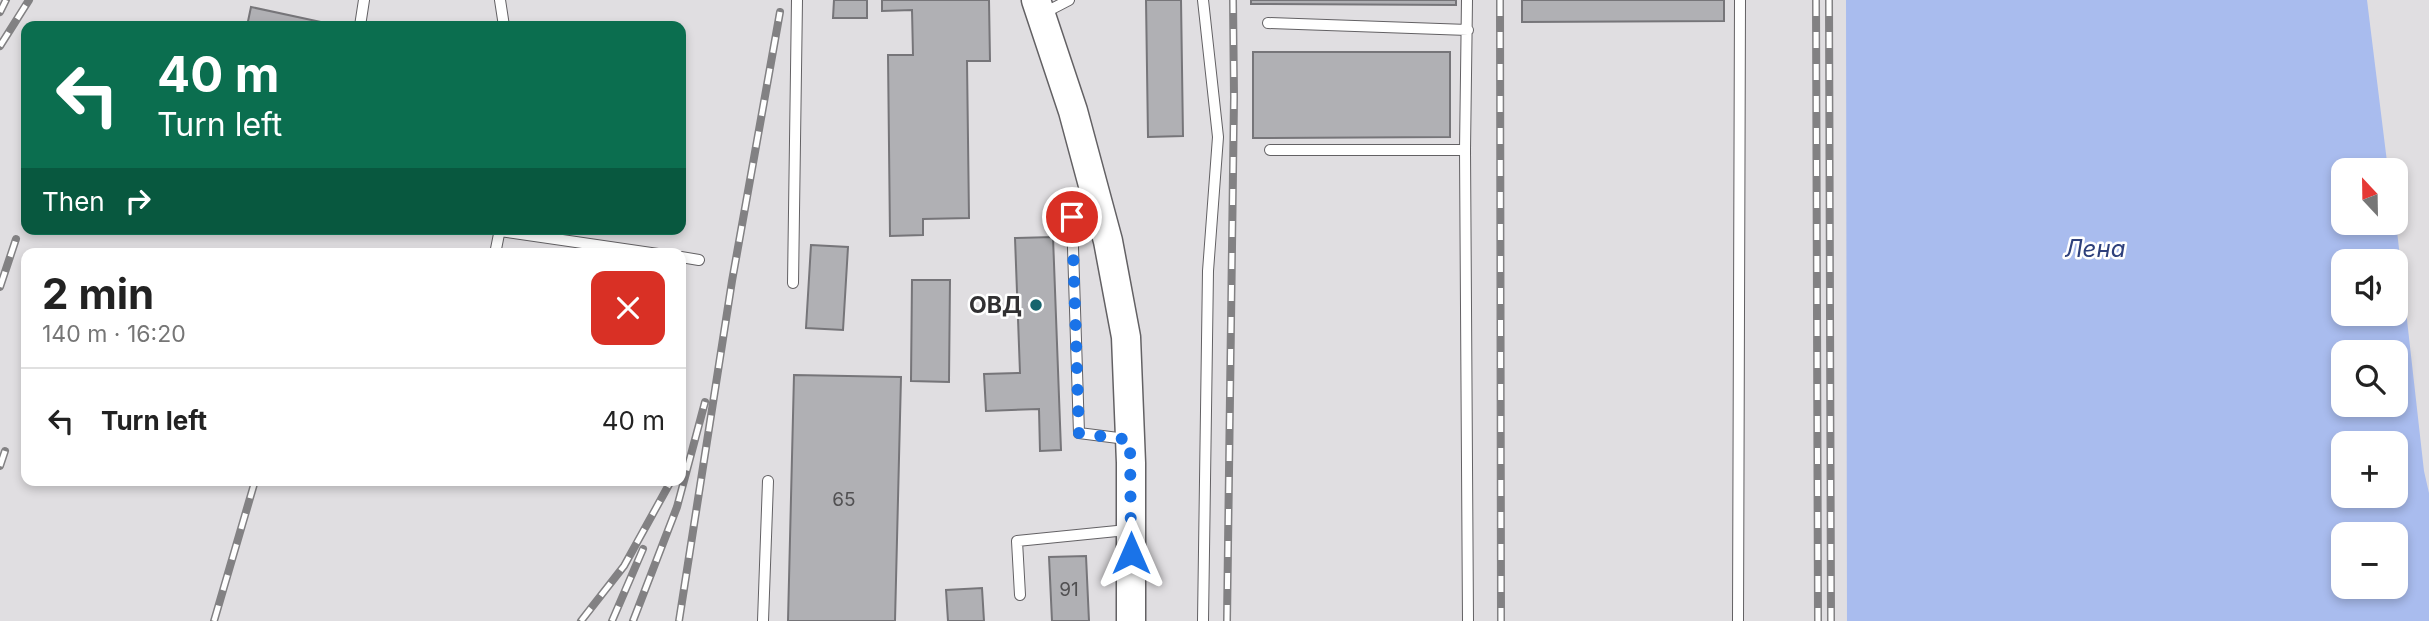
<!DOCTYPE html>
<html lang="en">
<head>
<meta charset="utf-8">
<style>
  :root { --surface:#fff; --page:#f2f2f2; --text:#222; --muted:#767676; --line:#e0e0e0 }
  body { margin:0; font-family:Inter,sans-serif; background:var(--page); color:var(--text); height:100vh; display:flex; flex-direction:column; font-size:26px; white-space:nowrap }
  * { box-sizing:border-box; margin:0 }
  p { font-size:23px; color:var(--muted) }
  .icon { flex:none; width:38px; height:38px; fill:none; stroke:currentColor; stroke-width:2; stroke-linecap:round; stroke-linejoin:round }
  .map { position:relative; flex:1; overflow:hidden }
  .side { position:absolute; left:21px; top:248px; width:665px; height:238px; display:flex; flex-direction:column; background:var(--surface); border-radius:14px; box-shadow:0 4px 10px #0003 }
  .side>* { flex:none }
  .banner { position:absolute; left:21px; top:21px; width:665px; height:214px; border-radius:14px; box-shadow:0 4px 10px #0003; background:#0b6e4f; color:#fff; overflow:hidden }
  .needle { width:46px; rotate:338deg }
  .controls { position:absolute; left:2331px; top:158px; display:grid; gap:14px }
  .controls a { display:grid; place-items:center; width:77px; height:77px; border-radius:14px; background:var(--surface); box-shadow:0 4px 10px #0003; font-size:35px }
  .pin { position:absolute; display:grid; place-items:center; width:60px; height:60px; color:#fff; margin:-30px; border:4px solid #fff; border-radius:50%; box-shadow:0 2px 7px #0007 }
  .me { position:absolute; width:77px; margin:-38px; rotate:0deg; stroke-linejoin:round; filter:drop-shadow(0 0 5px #0008) }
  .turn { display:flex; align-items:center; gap:24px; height:147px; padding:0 21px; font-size:32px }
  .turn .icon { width:91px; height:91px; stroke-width:2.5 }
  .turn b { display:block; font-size:49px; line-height:60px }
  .then { display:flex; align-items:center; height:66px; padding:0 21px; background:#0003; gap:14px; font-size:26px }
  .round { display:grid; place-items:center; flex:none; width:74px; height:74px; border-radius:14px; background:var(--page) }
  .headline { display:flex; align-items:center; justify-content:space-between; height:119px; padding:0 21px }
  h1 { font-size:42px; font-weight:700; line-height:52px }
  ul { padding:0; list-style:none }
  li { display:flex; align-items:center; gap:21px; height:105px; padding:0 21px; border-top:2px solid var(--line) }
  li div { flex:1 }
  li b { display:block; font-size:26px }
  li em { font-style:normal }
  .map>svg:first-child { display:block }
  .water { fill:#a9bcee; fill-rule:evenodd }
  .building { fill:#b0b0b4; stroke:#767579; stroke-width:2 }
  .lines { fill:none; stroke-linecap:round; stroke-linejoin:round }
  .service-casing { stroke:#636164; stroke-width:12 }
  .secondary-casing { stroke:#636164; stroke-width:31 }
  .service { stroke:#fff; stroke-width:10 }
  .secondary { stroke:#fff; stroke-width:28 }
  .rail-casing { stroke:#828183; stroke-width:8 }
  .rail { stroke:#fff; stroke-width:5; stroke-dasharray:16; stroke-linecap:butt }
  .route { stroke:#1a73e8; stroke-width:12; stroke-dasharray:0 21.6 }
  .poi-dot { fill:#17646d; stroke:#fff; stroke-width:2.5 }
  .labels { text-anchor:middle; stroke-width:5; stroke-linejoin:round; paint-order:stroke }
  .number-label { font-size:19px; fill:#515052 }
  .poi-label { font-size:23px; font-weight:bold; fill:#313032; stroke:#fff; text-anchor:end }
  .water-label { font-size:24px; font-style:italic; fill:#2e407c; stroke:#fff }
</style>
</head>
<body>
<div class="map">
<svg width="2429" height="621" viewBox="0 0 2429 621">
  <rect width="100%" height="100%" fill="#e0dee1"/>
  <path class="water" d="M1846,0H2367L2388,170H2343V222H2396L2424,471L2429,493V621H1847ZM2343,261H2396V313H2343ZM2343,352H2396V404H2343ZM2343,443H2396V495H2343ZM2343,534H2396V586H2343Z"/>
  <path class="building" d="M834,0H867V18H833Z
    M882,0H989L990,61H967L969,218L923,219V235L890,236L888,55H913L912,10L882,11Z
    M1146,0H1181L1183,136L1148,137Z
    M1251,0H1456V5L1251,4Z
    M1522,0H1724V21L1522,22Z
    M251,7L335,25V26H247Z
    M1253,52H1450V137L1253,138Z
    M1053,237L1061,450L1040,451L1039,409L986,411L984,374L1020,373L1015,238Z
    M811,245L848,247L843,330L806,328Z
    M912,280H950L949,382L911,381Z
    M794,375L901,377L895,621H788Z
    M1086,556L1089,621H1052L1049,557Z
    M982,588L984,621H948L946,590Z"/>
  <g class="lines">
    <defs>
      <path id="service" d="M500,0L504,26
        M1203,0L1218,137L1208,271L1203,621
        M1467,0L1465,150L1468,621
        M1044,13L1069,0
        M1268,23L1468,30
        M360,26L364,0
        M1270,150H1465
        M1086,188L1072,217L1079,433L1126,439
        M500,231L658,254
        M495,254L500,229
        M681,257L699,260
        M793,283L797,0
        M1020,595L1017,541L1127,530
        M763,621L768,481
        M1738,621L1740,0"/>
      <path id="secondary" d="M1036,0L1073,111L1108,241L1126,337L1131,463V621"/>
    </defs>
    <use href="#service" class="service-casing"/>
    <use href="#secondary" class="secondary-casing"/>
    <use href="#service" class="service"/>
    <use href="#secondary" class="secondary"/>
    <defs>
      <path id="rail" d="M1500,0L1501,621
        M1816,0L1818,621
        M1829,0L1831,621
        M0,12L6,0
        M0,46L29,0
        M0,287L16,239
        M0,466L5,451
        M214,621L255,481
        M581,621L624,566L671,481
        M612,621L643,549
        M633,621L677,507L705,402
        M679,621L732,281L780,12
        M1227,621L1234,97L1233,0"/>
    </defs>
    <use href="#rail" class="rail-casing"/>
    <use href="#rail" class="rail"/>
  </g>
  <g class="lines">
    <path class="route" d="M1072,217L1079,433L1130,440L1131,553"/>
  </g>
  <circle class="poi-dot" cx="1036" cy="305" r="7"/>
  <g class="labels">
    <g class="number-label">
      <text x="844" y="506">65</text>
      <text x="1069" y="596">91</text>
    </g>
    <g class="poi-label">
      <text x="1022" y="313">ОВД</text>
    </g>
    <g class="water-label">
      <text x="2095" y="257">Лена</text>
    </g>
  </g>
</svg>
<div class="controls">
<a><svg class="needle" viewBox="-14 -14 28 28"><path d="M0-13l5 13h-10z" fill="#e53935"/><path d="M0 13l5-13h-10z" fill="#767676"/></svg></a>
<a><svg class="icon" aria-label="sound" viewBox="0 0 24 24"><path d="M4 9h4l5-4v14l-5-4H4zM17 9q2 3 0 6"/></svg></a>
<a><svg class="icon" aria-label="search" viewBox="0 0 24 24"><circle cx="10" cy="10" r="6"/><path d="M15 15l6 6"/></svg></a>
<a>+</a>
<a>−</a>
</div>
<div class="pin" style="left:1072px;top:217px;background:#d93025"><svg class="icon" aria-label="arrive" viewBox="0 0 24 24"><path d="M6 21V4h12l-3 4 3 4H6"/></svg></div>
<svg class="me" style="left:1131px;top:553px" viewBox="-20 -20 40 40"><path d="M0-17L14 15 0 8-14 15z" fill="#1a73e8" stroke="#fff" stroke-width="4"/></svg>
<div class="banner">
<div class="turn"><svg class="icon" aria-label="left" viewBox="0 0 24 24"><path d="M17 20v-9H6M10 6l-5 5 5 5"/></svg><div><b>40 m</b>Turn left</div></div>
<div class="then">Then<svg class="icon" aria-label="right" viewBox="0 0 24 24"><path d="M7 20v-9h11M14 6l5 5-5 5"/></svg></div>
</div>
<section class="side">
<div class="headline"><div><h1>2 min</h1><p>140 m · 16:20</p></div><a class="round" style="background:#d93025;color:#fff"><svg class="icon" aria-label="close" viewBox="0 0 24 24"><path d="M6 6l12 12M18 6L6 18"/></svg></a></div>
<ul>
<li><svg class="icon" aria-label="left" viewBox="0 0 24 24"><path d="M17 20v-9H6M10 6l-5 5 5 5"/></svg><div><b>Turn left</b></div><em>40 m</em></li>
</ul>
</section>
</div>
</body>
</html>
